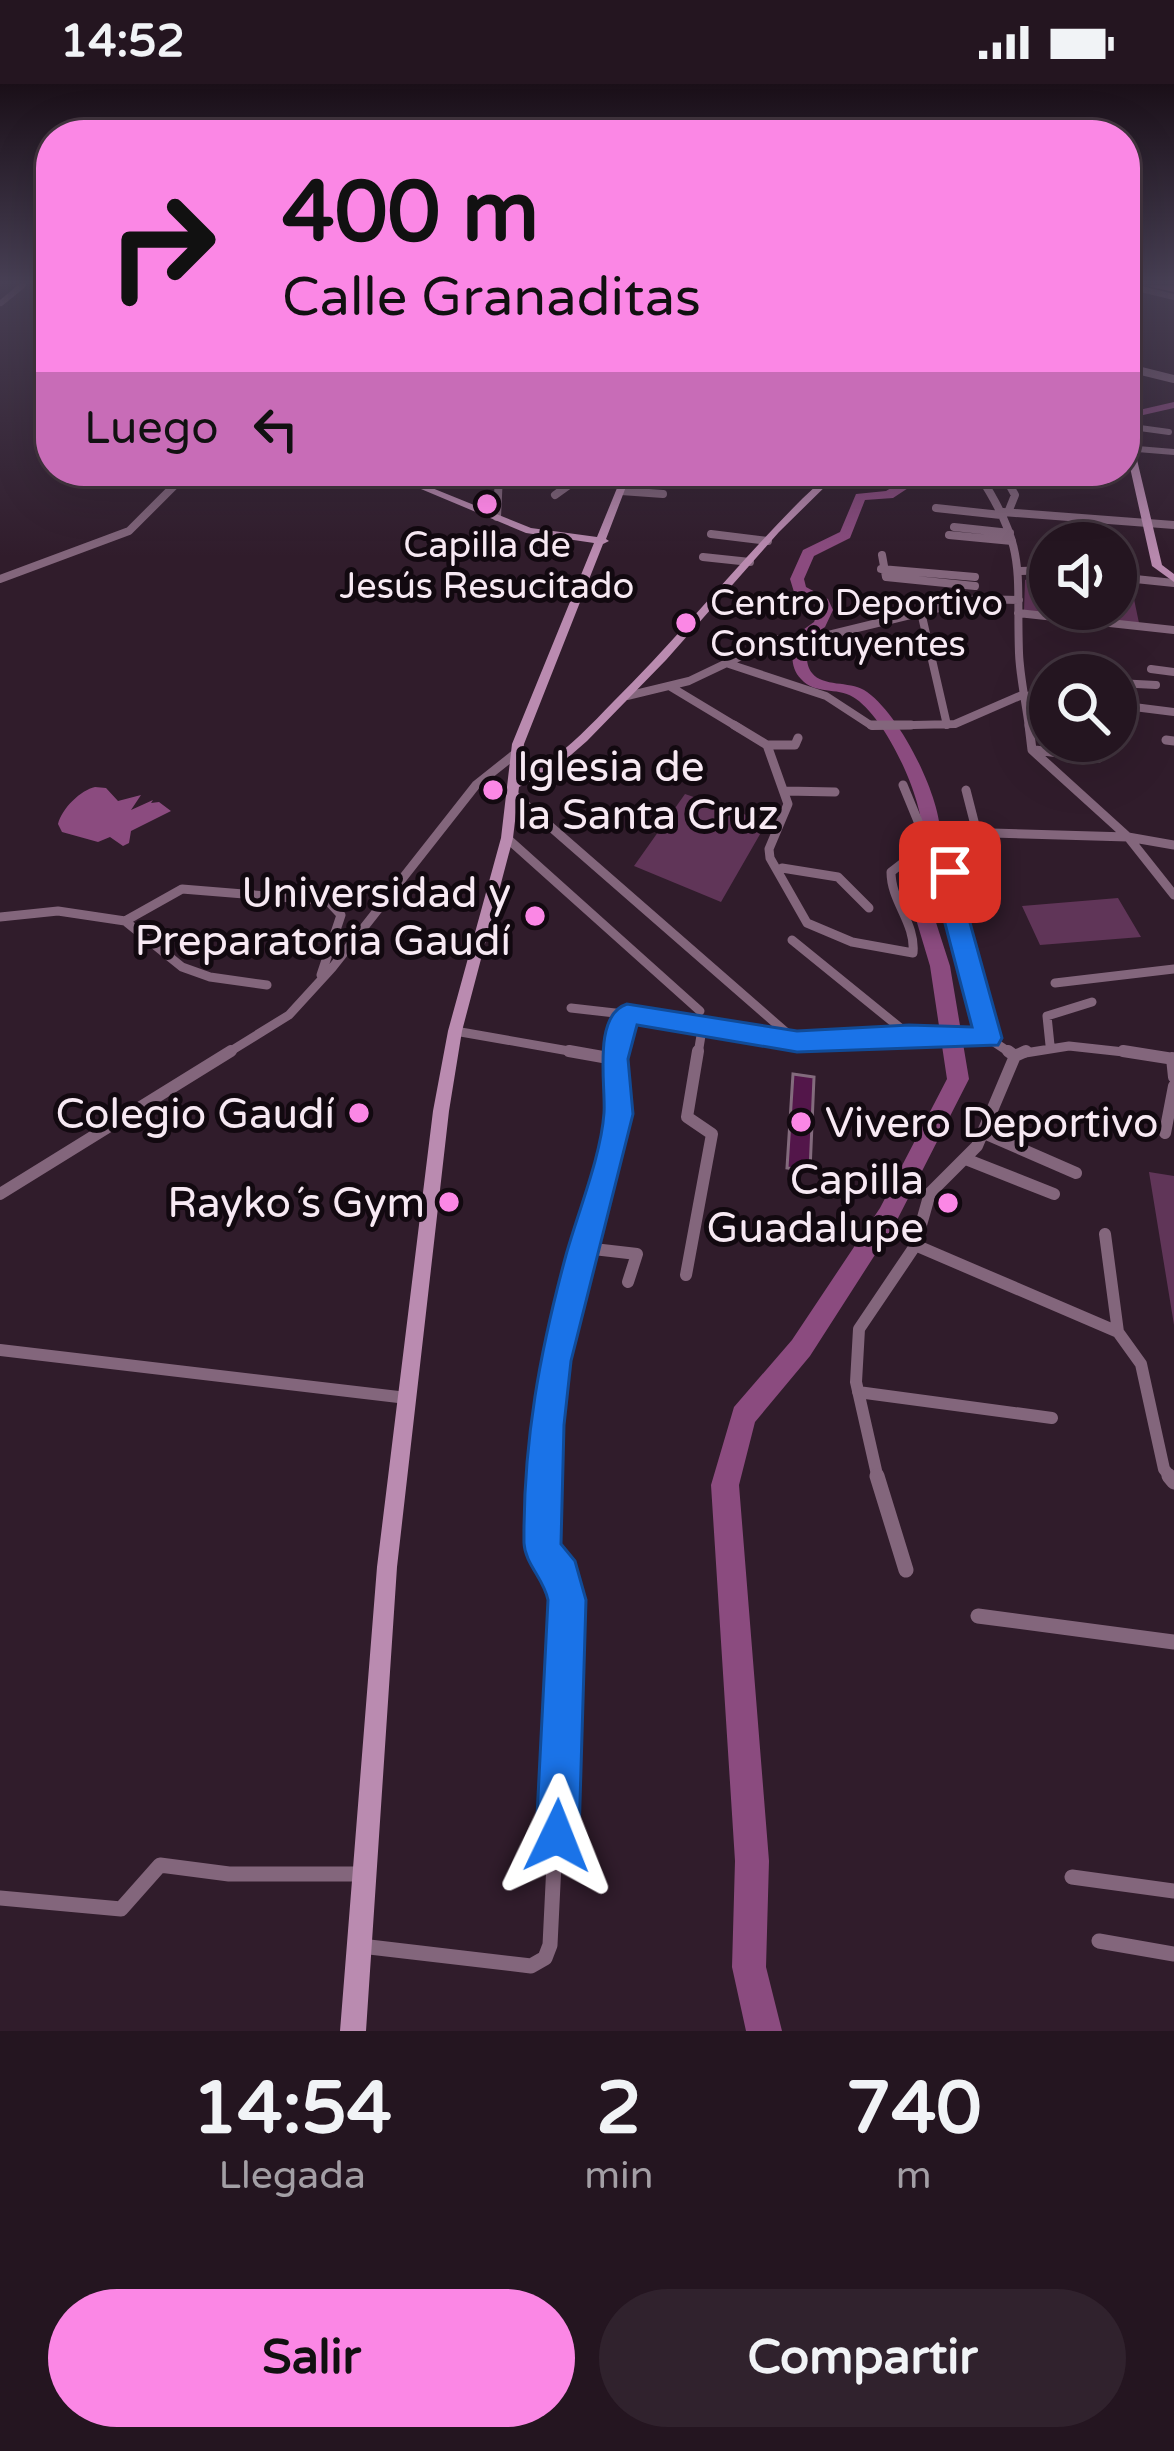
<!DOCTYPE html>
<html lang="es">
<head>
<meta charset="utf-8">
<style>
  :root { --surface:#241520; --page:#30222d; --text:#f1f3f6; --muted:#a39fa5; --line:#41343e; --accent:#fb87e5 }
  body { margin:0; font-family:"Varela Round",sans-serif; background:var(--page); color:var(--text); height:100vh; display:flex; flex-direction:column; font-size:45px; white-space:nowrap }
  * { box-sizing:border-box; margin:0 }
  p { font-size:39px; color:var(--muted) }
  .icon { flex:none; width:66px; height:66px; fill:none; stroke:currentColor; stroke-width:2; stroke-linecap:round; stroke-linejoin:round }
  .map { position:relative; height:1947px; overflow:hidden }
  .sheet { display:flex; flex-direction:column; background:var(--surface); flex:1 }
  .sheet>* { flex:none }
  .hud { position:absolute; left:36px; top:36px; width:1104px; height:366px; border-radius:48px; box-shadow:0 12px 48px #0002,0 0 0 3px var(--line); background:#fb87e5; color:#111; overflow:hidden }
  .controls { position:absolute; left:1029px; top:438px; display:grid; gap:24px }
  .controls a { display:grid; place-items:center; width:108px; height:108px; border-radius:50%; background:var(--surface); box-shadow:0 12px 48px #0002,0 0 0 3px var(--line); font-size:60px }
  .pin { position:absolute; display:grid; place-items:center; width:102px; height:102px; color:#fff; margin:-51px; border-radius:24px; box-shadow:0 6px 18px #0006 }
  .me { position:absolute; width:132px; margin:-66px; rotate:2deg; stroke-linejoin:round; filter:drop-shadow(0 0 9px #0008) }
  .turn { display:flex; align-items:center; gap:42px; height:252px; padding:0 48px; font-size:54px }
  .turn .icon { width:156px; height:156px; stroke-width:2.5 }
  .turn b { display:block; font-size:84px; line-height:102px }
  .then { display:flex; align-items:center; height:114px; padding:0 48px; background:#0003; gap:24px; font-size:45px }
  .eta { display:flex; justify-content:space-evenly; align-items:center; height:204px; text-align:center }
  .eta b { font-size:72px; font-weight:700; line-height:84px }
  .button { display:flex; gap:24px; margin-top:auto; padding:24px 48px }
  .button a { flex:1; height:138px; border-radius:72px; background:var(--accent); color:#111; font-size:48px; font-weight:700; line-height:138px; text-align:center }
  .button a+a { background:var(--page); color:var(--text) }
  .status { display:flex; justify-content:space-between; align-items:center; height:84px; padding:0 60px; background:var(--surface); direction:ltr }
  .status svg { height:33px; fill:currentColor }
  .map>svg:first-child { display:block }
  .green { fill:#603558 }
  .water { fill:#8b4b7f }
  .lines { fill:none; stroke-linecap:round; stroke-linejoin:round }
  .river { fill:#8b4b7f; fill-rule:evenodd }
  .building { fill:#53164a; stroke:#836b7d; stroke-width:3 }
  .minor-far4 { stroke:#83667c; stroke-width:6 }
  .minor-far3 { stroke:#83667c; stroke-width:8 }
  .minor-far2 { stroke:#83667c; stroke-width:9 }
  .minor-far1 { stroke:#83667c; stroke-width:12 }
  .minor { stroke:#83667c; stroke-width:15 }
  .tertiary { stroke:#83667c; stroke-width:8 }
  .secondary { fill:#ba8bb0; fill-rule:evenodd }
  .route { fill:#1a73e8; stroke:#114b97; stroke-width:3 }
  .poi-dot { fill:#fb87e5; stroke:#120910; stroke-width:4.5 }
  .labels { text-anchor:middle; stroke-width:10; stroke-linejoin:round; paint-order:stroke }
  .far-poi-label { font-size:36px; fill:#f7e9f3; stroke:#120910 }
  .poi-label { font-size:42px; fill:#f7e9f3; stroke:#120910; text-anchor:end }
</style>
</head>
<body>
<div class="status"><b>14:52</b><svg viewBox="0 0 49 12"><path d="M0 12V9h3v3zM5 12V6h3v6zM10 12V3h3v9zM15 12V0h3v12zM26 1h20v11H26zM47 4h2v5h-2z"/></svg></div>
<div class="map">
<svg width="1174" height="1947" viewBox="0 0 1174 1947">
  <rect width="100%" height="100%" fill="#301c2b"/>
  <path class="green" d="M1045,487L1050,488V525H1116V495L1130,496L1139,539L1024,527L1025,496Z
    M685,710L767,738L721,818L634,782Z
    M1118,814L1141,853L1040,861L1022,822Z
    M1149,1088L1174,1092V1241Z"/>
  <path class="water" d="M95,703L106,704L118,717L141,711L131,726L153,716L151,719L159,718L171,727L131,747L129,759L123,762L110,753L98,758L62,748L58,740C62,724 81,706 95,703Z"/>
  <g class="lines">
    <path class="river" d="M1149,201L1174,202V208L1151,203Z
      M1174,318V324L1130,334L1125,332L1126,329Z
      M919,387H934L893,414L865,416L850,454L814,472L804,495L806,503L828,515L833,526L825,543L810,553C807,564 804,579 812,589C823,603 849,597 864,606C899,627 947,722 940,762C938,774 928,785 922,795L950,882L969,995L896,1138L810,1272L755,1338L739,1401L769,1777L766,1883L782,1947H746L732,1883L735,1777L711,1401L734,1323L792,1256L880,1124L947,995L930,882L904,795C910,785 920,774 922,762C929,724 886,632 853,613C837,603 815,611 801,595C789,583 792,567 796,551L814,538L819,526L817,520L794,508L790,495L803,466L840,448L856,410L886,407Z"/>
  </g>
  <path class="building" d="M793,990L814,993L810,1087L787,1084Z"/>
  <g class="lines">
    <path class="minor-far4" d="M1125,201L1174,213
      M1125,218L1132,217L1127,202
      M1,219L23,201
      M38,221L51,210
      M42,295L51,287
      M1125,342L1169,348
      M1125,364L1174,368
      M1002,387L1006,394
      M929,390L939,387
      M965,393L977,388L981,394
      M182,394L189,387
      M499,394V387
      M578,394L588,387"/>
    <path class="minor-far3" d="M979,391C1028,466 1016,487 1019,569C1020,594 1026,619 1029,644
      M1004,391L1015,411L1009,426
      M965,393L970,391
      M621,407L663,410
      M555,411L583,391
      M936,424L1001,431
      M1003,428L1174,441
      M497,433L499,391
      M954,443L1010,449
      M711,450L768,457
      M949,451L1012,457
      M882,471L886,493L975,502
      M703,473L750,478
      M881,485L975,493
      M1021,487L1050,486
      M1116,493L1174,499
      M0,495L129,447L185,391
      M921,528L947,641
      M1018,529L1174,546
      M729,580L826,612L872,642L955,640L1022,611L1050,614
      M1151,585L1174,588
      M671,603L739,644
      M627,612L689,597L777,555L816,554L976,515L1019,516
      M1118,621L1174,628
      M1122,622L1117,599L1156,601"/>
    <path class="minor-far2" d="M734,641L767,661L788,720L769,765L770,774L807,839L852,858L913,869C916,839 891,818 891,788L904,778L950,788
      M871,641H911
      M1029,641L1032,666L1128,753L1174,811
      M1166,656L1174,657
      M767,661H795L798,654
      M1035,666L1099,674
      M903,701L922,747L1128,753L1174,761
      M966,706L977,749
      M786,707L835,708
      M513,710L796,957
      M983,751L956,773L950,804L988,954
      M507,754L700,927
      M782,784L838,793L869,824
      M0,833L58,827L125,837L182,883L210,893L267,901
      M125,837L182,805L328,817L341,831L321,891
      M792,856L909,951
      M1055,899L1174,885
      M571,924L703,939L797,957L972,952L988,954L1012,970
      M455,947L586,970
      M1050,961L1047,932L1092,918
      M226,970L289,931L332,884L476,701L515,670
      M615,970L627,930
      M698,970L703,939
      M1019,970L1069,962L1142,970"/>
    <path class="minor-far1" d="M569,967L614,975
      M1008,967L1015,972L1026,967
      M1123,967L1174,975
      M1172,974L1174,993
      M984,1049L1076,1089
      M1165,1049L1174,1002
      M968,1076L1054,1110
      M0,1110L231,967
      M1105,1150L1118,1248
      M915,1161L1118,1248L1141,1280L1164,1385L1172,1395
      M585,1164L637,1170L628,1198
      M686,1191L712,1050L687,1033L698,967
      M0,1266L407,1314
      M858,1308L1052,1334
      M546,1395L554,1277L618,1030L616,967
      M878,1395L856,1298L859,1245L915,1162L930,1109L977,1062L1015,972"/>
    <path class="minor" d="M877,1392L906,1486
      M1169,1392L1174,1398
      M978,1532L1174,1558
      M1072,1793L1174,1807
      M0,1814L121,1825L160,1781L229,1790H363
      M1099,1857L1174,1870
      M361,1862L531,1882L545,1874L550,1861L567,1516L562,1491L542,1465L547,1392"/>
    <path class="tertiary" d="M1125,283L1174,295"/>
    <path class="secondary" d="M1125,340L1129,342L1162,481L1174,490V498L1152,482L1125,361Z
      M378,387H390L531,444L597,453L624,387H632L606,455L609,457L603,460L524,660L520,694C557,677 585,647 613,618C679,553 737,480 803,414L832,387H841L779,448L666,576L587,657L556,684L519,703L513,754L462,947L449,1027L397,1483L366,1947H340L377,1483L433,1027L448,947L501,754L512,660L594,459L526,449Z"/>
  </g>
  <linearGradient id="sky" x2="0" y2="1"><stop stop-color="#1a0f18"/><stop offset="0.42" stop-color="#484055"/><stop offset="1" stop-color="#484055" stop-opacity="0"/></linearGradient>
  <rect width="1174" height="473" fill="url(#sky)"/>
  <path class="route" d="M950,780L962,788L967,828L1002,954L998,961L797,968L637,941L628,975L633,1030L571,1277L564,1341L561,1460L575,1477L586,1516L579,1752L572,1767L557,1773L542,1767L536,1752L548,1516C544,1495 525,1480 524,1459C523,1358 540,1267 566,1171C578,1128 601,1072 604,1029C606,1002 592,931 627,920L797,947L909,941L972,943L942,828L938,788Z"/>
  <g class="poi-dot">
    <circle cx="487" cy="420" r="12"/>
    <circle cx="686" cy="539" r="12"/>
    <circle cx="493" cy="706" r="12"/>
    <circle cx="535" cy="832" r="12"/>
    <circle cx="359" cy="1029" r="12"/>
    <circle cx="801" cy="1038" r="12"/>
    <circle cx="449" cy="1118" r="12"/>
    <circle cx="948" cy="1119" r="12"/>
  </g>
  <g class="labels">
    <g class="far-poi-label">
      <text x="487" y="473">Capilla de<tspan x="487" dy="41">Jesús Resucitado</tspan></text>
      <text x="710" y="531" text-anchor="start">Centro Deportivo<tspan x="710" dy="41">Constituyentes</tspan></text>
    </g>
    <g class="poi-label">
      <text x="517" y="697" text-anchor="start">Iglesia de<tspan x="517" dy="48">la Santa Cruz</tspan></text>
      <text x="511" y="823">Universidad y<tspan x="511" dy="48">Preparatoria Gaudí</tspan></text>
      <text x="335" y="1044">Colegio Gaudí</text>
      <text x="825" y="1053" text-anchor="start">Vivero Deportivo</text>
      <text x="924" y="1110">Capilla<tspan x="924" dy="48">Guadalupe</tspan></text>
      <text x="425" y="1133">Rayko´s Gym</text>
    </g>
  </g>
</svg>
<div class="controls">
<a><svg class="icon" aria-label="sound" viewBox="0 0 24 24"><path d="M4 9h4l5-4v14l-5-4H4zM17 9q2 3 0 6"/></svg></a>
<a><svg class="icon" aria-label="search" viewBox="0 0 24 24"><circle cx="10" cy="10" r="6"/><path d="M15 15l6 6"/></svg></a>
</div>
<div class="pin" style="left:950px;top:788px;background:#d93025"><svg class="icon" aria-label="arrive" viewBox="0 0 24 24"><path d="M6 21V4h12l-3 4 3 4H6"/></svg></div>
<svg class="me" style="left:557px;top:1752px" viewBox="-20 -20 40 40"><path d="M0-17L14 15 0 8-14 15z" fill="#1a73e8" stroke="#fff" stroke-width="4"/></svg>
<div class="hud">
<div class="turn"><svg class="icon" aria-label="right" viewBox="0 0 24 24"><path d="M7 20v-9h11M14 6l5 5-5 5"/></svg><div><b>400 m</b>Calle Granaditas</div></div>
<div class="then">Luego<svg class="icon" aria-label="left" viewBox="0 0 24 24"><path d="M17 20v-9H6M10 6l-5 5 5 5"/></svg></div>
</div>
</div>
<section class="sheet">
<div class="eta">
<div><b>14:54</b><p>Llegada</p></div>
<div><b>2</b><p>min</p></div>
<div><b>740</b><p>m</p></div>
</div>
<div class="button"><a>Salir</a><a>Compartir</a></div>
</section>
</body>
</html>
